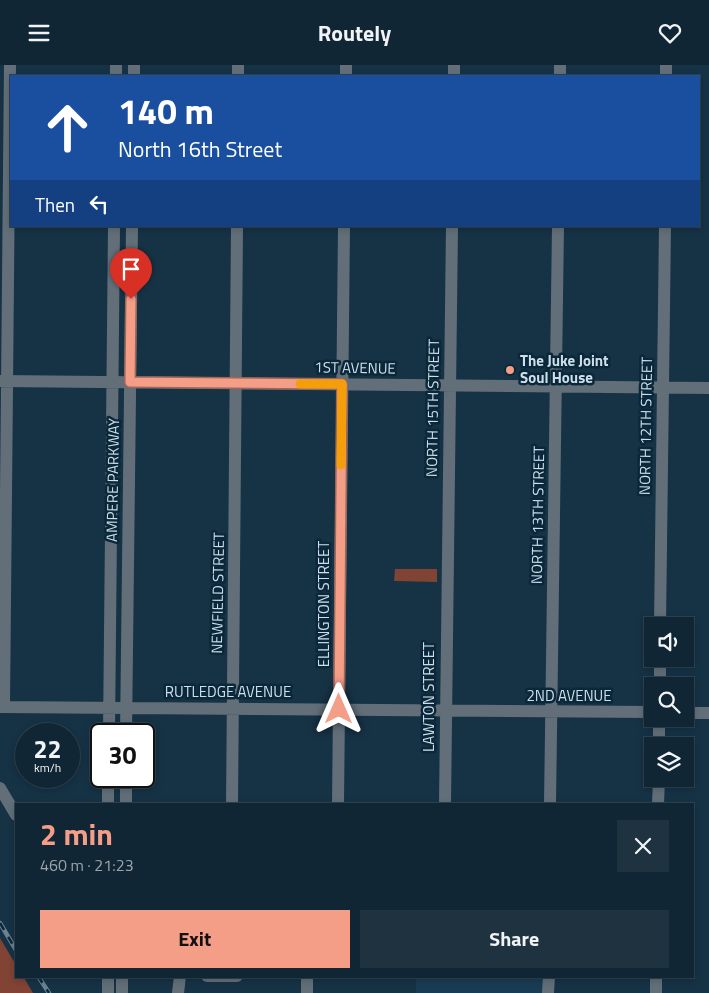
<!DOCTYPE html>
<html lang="en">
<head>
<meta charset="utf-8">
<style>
  :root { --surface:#102634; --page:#1e3240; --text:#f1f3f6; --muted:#9ca5ac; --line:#30434f; --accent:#f49e88 }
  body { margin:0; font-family:"Titillium Web",sans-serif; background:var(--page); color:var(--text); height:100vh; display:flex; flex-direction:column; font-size:19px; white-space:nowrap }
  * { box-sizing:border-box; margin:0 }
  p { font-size:16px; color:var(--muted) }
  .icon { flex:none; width:28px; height:28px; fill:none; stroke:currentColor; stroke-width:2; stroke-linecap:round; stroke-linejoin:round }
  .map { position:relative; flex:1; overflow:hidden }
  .details { position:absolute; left:15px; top:738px; width:679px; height:175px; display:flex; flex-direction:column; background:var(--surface); border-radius:0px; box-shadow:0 2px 8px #0003,0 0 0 1px var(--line) }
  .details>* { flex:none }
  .top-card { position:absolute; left:10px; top:10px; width:690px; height:152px; border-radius:0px; box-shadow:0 2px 8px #0003,0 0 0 1px var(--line); background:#1a4fa0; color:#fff; overflow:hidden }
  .fabs { position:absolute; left:644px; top:552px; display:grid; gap:10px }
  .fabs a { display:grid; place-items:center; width:50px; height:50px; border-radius:0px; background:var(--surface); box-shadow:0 2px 8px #0003,0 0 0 1px var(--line); font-size:25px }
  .speed { position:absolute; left:15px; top:658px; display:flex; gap:10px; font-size:25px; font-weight:700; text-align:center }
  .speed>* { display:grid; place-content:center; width:65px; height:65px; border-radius:50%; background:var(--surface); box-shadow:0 2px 8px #0003,0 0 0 1px var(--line); line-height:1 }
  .speed small { font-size:12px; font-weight:400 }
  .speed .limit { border:2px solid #111; border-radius:8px; background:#fff; color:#111 }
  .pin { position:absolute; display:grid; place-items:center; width:42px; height:42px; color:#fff; margin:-51px -21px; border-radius:50% 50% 50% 0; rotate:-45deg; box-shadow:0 0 5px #0007 }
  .pin .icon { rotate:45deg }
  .me { position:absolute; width:55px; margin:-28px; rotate:0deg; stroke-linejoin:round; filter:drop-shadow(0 0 4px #0008) }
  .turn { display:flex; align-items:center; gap:18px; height:105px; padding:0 25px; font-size:22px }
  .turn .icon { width:65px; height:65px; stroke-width:2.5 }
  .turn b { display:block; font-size:35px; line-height:42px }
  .then { display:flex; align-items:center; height:48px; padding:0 25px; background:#0003; gap:10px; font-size:19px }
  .round { display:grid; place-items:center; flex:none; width:52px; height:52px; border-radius:0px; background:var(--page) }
  .overview { display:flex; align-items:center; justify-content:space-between; height:85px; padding:0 25px }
  h1 { font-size:30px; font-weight:700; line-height:38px; color:var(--accent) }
  .button { display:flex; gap:10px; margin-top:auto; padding:10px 25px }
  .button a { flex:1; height:58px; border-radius:0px; background:var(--accent); color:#111; font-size:20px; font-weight:700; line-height:58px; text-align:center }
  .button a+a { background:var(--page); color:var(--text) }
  header { display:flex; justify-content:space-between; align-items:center; height:65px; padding:0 25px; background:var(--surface); font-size:22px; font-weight:700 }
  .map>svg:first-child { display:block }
  .built { fill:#193c54 }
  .green { fill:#814334 }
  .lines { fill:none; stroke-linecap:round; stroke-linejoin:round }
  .minor { stroke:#626f79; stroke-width:12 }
  .rail-casing { stroke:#6b8291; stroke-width:4.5 }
  .rail { stroke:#0b283b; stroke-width:2.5; stroke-dasharray:8; stroke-linecap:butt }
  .route-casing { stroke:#9f6758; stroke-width:12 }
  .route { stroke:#f49e88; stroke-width:9 }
  .slow { stroke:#f59e0b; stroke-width:9 }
  .poi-dot { fill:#f49e88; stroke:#0b283b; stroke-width:2 }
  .labels { text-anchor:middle; stroke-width:5; stroke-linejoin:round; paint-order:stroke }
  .poi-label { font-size:15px; font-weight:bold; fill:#cedfeb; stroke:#0b283b; text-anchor:start }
  .street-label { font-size:15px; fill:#cedfeb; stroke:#0b283b }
</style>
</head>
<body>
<header><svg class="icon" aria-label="menu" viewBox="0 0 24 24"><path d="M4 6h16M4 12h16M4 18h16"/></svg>Routely<svg class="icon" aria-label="heart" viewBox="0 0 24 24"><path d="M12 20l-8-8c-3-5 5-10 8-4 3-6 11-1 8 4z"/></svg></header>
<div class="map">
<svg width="709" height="928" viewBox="0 0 709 928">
  <rect width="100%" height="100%" fill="#163245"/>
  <path class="built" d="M416,911H546L545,928H416Z"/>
  <path class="green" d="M395,504H437V517L394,516Z
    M0,873L16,900V911H23L33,928H0Z"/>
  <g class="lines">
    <path class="minor" d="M116,11V0
      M134,11V0
      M238,11V0
      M346,11V0
      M454,11V0
      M560,11V0
      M666,11V0
      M0,316L709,323
      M660,561L665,161
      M660,621V594
      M0,642L652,647
      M4,642L10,0
      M685,648H709
      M109,669L114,161
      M126,669L132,161
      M659,681V654
      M0,723L16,750
      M108,739V711
      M126,739V711
      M232,739L237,161
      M338,739L344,161
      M445,739L452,161
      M550,739L558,161
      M658,739L659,714
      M207,911H237
      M307,911V928
      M108,928V911
      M122,928V911
      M178,928L180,911
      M548,928L549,911
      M656,928V911"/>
    <defs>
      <path id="rail" d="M0,858L16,885
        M38,911L49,928"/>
    </defs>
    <use href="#rail" class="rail-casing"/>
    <use href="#rail" class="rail"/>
  </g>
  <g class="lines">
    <defs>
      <path id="route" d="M131,234L130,317L342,319L339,644"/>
    </defs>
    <use href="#route" class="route-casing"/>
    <use href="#route" class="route"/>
    <path class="slow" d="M300,319H342L341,400"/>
  </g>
  <circle class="poi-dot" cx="510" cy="305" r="5"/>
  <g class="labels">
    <g class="poi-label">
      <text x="520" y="301">The Juke Joint<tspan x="520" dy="17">Soul House</tspan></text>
    </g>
    <g class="street-label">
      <text transform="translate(355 303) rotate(1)" y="5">1ST AVENUE</text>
      <text transform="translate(433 343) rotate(-89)" y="5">NORTH 15TH STREET</text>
      <text transform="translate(646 361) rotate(-89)" y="5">NORTH 12TH STREET</text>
      <text transform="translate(113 415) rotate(-89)" y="5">AMPERE PARKWAY</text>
      <text transform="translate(538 450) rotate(-89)" y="5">NORTH 13TH STREET</text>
      <text transform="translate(218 528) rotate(-89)" y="5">NEWFIELD STREET</text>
      <text transform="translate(324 539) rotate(-90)" y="5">ELLINGTON STREET</text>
      <text x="228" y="632">RUTLEDGE AVENUE</text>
      <text x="569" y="636">2ND AVENUE</text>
      <text transform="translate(429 632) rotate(-90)" y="5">LAWTON STREET</text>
    </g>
  </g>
</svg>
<div class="fabs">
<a><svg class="icon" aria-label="sound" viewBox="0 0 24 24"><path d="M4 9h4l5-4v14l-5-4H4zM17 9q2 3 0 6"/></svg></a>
<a><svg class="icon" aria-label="search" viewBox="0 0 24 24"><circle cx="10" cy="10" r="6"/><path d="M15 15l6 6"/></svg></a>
<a><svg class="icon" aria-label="layers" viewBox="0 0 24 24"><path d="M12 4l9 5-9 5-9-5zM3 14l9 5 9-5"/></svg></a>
</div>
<div class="speed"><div>22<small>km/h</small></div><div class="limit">30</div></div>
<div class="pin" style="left:131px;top:234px;background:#d93025"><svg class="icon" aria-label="arrive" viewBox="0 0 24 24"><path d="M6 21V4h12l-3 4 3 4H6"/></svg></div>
<svg class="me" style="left:339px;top:644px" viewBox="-20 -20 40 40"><path d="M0-17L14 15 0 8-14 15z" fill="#f49e88" stroke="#fff" stroke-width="4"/></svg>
<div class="top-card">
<div class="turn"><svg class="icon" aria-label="ahead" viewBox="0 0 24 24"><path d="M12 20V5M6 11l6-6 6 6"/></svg><div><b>140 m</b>North 16th Street</div></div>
<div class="then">Then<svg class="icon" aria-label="left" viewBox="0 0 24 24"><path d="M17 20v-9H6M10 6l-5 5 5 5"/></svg></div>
</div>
<section class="details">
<div class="overview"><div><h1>2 min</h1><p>460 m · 21:23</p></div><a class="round"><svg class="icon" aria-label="close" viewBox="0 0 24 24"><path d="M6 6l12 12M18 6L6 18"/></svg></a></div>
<div class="button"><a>Exit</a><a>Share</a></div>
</section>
</div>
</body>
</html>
